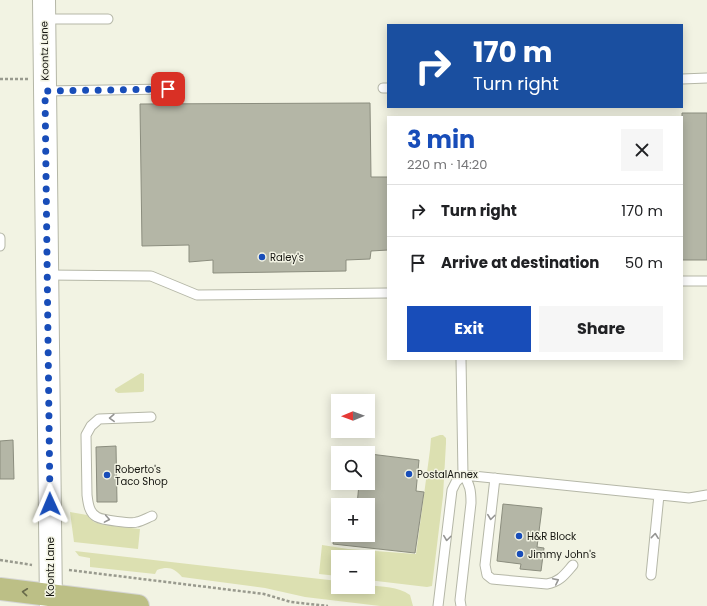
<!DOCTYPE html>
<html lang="en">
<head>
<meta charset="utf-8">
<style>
  :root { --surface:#fff; --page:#f6f6f6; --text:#202124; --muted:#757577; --line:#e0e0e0; --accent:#184db9 }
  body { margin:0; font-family:Poppins,sans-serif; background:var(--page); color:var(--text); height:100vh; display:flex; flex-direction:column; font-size:15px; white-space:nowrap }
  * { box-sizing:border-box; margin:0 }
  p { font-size:13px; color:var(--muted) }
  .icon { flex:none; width:22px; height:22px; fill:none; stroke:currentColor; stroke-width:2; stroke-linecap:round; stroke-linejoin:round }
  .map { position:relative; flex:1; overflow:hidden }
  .side { position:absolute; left:387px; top:116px; width:296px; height:244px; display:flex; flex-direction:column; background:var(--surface); border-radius:0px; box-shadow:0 2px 10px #0003 }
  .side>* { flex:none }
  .banner { position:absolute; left:387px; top:24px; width:296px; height:84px; border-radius:0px; box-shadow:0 2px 10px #0003; background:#1a4fa0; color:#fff; overflow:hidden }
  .needle { width:26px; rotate:269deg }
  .tools { position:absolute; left:331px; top:394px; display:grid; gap:8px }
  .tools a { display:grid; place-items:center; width:44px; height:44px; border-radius:0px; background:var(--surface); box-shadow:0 2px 10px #0003; font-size:20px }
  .pin { position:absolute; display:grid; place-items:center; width:34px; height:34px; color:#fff; margin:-17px; border-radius:8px; box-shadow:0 2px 6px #0006 }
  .me { position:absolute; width:44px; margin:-22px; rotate:359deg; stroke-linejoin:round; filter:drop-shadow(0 0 3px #0008) }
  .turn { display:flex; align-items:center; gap:14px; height:84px; padding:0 20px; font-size:18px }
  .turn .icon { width:52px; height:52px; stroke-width:2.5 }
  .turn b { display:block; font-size:28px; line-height:34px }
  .round { display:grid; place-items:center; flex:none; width:42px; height:42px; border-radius:0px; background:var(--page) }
  .summary { display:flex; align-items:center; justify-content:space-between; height:68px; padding:0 20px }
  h1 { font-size:24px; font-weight:700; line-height:30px; color:var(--accent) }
  .cta { display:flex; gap:8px; margin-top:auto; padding:8px 20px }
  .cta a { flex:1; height:46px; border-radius:0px; background:var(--accent); color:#fff; font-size:16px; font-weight:700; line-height:46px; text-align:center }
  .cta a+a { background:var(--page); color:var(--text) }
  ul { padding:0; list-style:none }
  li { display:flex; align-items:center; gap:12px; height:52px; padding:0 20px; border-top:1px solid var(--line) }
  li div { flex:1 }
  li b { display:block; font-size:15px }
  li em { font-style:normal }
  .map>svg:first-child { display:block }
  .green { fill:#dce0b1 }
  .building { fill:#b4b6a6; stroke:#8b8d7e }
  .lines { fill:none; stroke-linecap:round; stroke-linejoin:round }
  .lane-casing { stroke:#b5b7a7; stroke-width:11 }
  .secondary-casing { stroke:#b5b7a7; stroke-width:24 }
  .primary-casing { stroke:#d5d5d4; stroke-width:24 }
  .path { stroke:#999a8e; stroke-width:2.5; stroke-dasharray:3 2; stroke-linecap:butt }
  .lane { stroke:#fff; stroke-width:9 }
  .secondary { stroke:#fff; stroke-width:22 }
  .primary { stroke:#bcbf86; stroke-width:22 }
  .oneway { stroke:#959593 }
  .oneway2 { stroke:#686a4a }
  .route { stroke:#184db9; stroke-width:7; stroke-dasharray:0 12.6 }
  .poi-dot { fill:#184db9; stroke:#f2f3e3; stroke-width:1.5 }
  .labels { text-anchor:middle; stroke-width:3; stroke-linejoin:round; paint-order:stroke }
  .street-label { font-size:10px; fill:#14140f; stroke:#f2f3e3 }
  .poi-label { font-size:10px; fill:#14140f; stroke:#f2f3e3; text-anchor:start }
</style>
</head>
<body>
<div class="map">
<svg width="707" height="606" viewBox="0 0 707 606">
  <rect width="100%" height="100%" fill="#f2f3e3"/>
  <path class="green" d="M141,373L144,374V391L142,392L118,393L115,391V389Z
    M440,435H443L446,438V443L443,496L432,586L427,587L368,580V557H338V576L319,574L322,545L348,549L416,554L430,450L431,438Z
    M70,512L87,515L94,522L104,525L140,529L138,549L74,542Z
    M75,551L338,581V587H368V585C383,587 397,586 410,595L413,606H380L305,597L265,588L182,577C174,568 169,566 157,570L155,574L90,567V558L79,556Z"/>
  <path class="building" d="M370,103L371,177H388V250L371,251L370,259L346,260V271L213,273V260L189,262V245L142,246L140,104Z
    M682,113H707V260H682Z
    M13,440L14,479H0V441Z
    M116,446L117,502H97L96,447Z
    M370,454L419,460L416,491L424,492L415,553L333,544L334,535H368V505H357L359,484L365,485L366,483H368Z
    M503,504L542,508L537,547L544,548L541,571L520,569L521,564L497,561Z"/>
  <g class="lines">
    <defs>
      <path id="lane" d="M44,19H108
        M682,79L707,78
        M383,88H388
        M45,91L168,89
        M0,238V246
        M47,275L151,276L197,295L388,293
        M682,281H707
        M151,417L99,419L91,426L86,435L87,495C88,503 89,513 97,517C102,520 132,524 137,522C142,521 147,518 152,516
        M495,478L485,565L487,575L492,579L547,584C560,582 565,574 573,565
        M651,575L659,495
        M438,606L452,490L456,482L463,475L680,497L689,498L707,495
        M461,606L460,600L471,503C471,491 470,484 463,475L461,359"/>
      <path id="secondary" d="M44,0L51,606"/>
      <path id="primary" d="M0,589L138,606"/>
    </defs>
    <use href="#lane" class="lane-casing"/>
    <use href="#secondary" class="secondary-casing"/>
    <use href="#primary" class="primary-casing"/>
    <path class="path" d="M0,79H28
      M0,560L32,565
      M69,570L264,594L291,602L328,606"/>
    <use href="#lane" class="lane"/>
    <use href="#secondary" class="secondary"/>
    <use href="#primary" class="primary"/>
  </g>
  <defs><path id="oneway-chevron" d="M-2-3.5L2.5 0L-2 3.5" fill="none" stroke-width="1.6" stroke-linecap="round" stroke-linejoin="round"/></defs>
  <g class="oneway">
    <use href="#oneway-chevron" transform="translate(112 418) rotate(178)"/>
    <use href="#oneway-chevron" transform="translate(491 517) rotate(97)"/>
    <use href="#oneway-chevron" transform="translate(107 519) rotate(10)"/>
    <use href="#oneway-chevron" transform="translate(655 536) rotate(-84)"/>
    <use href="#oneway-chevron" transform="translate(447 538) rotate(97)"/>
    <use href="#oneway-chevron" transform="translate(556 581) rotate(-26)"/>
  </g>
  <use class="oneway2" href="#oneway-chevron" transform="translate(25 592) rotate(-174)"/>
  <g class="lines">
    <path class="route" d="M50,504L45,91L168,89"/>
  </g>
  <g class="poi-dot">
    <circle cx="262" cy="257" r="4"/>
    <circle cx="409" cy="474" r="4"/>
    <circle cx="107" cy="475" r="4"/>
    <circle cx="519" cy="536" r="4"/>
    <circle cx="520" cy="554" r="4"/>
  </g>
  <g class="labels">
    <g class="street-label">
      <text transform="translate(44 51) rotate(-91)" y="4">Koontz Lane</text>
      <text transform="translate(50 567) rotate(-90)" y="4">Koontz Lane</text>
    </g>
    <g class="poi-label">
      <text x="270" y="261">Raley's</text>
      <text x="115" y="473">Roberto's<tspan x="115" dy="12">Taco Shop</tspan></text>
      <text x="417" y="478">PostalAnnex</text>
      <text x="527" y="540">H&amp;R Block</text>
      <text x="528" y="558">Jimmy John's</text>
    </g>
  </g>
</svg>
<div class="tools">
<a><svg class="needle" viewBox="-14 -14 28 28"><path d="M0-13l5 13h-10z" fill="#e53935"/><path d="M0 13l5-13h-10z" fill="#757577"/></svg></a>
<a><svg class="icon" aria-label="search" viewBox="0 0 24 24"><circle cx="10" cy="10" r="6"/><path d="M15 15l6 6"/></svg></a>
<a>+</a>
<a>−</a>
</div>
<div class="pin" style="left:168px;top:89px;background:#d93025"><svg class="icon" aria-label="arrive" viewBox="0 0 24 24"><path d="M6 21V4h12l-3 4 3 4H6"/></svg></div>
<svg class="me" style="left:50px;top:504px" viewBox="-20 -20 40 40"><path d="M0-17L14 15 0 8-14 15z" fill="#184db9" stroke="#fff" stroke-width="4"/></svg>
<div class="banner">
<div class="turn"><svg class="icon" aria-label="right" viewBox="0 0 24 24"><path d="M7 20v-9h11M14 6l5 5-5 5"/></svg><div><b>170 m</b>Turn right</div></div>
</div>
<section class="side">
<div class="summary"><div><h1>3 min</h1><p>220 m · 14:20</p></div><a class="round"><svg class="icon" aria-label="close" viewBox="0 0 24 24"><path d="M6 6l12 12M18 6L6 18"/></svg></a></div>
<ul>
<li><svg class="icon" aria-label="right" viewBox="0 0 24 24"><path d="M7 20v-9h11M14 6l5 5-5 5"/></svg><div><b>Turn right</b></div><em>170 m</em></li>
<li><svg class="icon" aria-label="arrive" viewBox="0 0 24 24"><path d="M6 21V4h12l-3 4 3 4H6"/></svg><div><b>Arrive at destination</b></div><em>50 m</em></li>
</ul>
<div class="cta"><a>Exit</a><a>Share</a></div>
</section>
</div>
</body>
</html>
